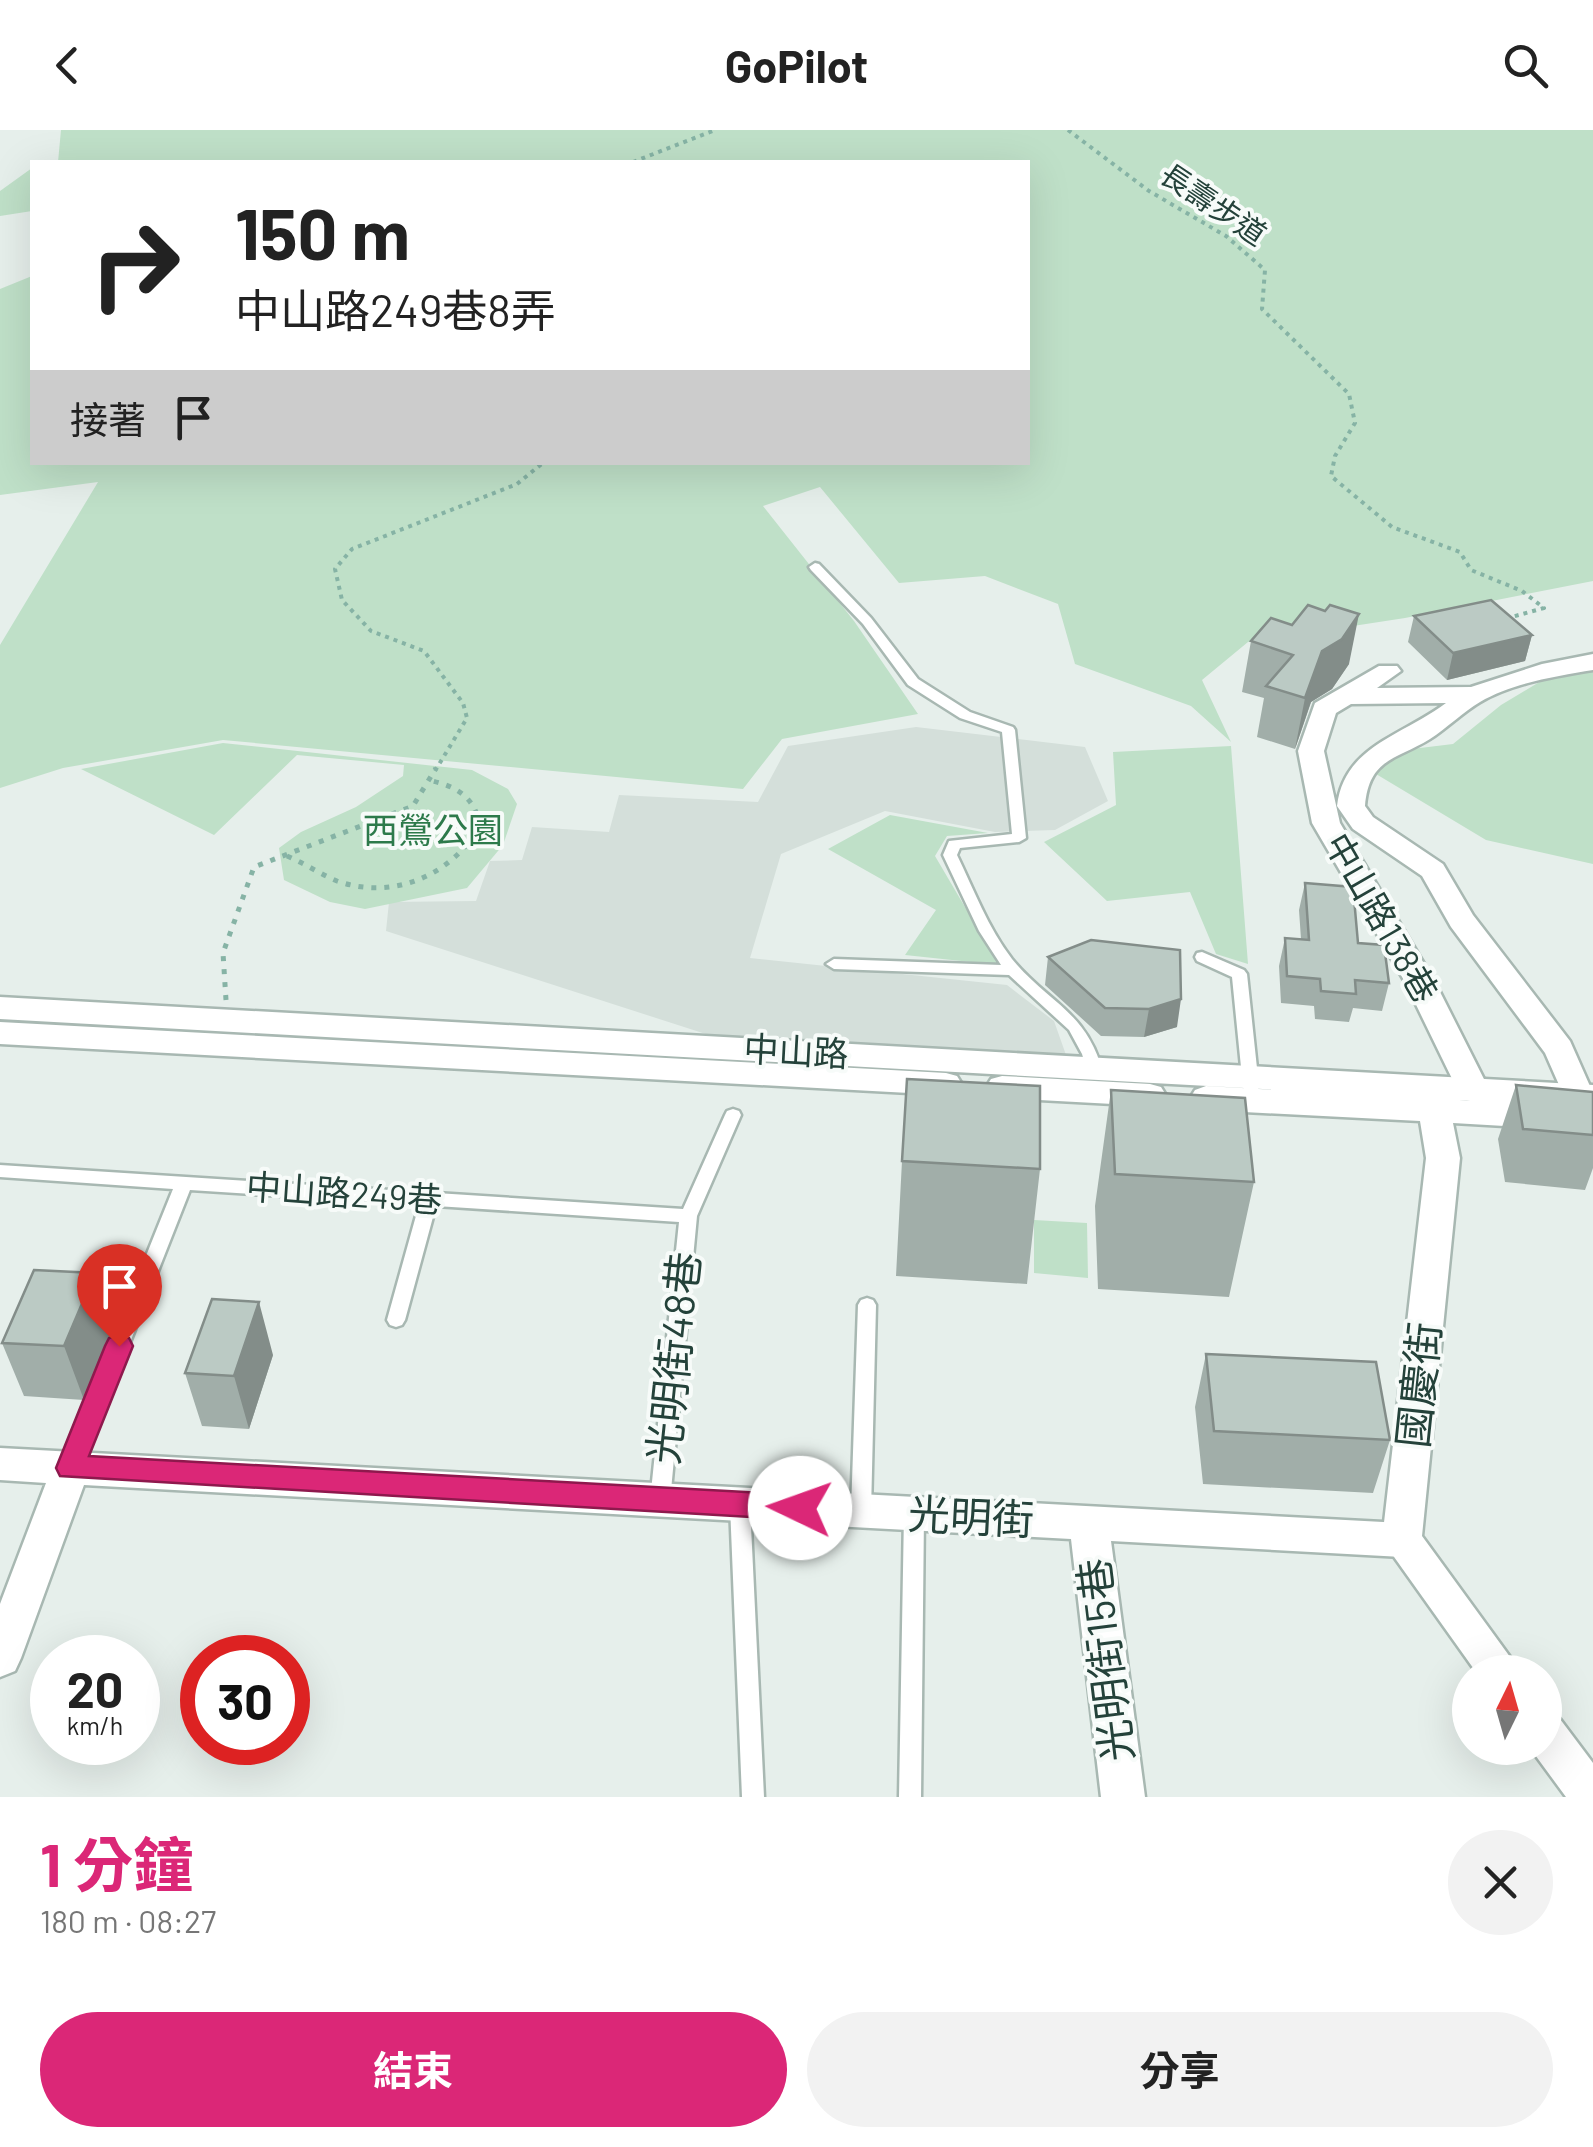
<!DOCTYPE html>
<html lang="zh-TW">
<head>
<meta charset="utf-8">
<style>
  :root { --surface:#fff; --page:#f2f2f2; --text:#222; --muted:#767676; --accent:#db2777 }
  body { margin:0; font-family:Barlow,"Noto Sans TC",sans-serif; background:var(--page); color:var(--text); height:100vh; display:flex; flex-direction:column; font-size:38px; white-space:nowrap }
  * { box-sizing:border-box; margin:0 }
  p { font-size:32px; color:var(--muted) }
  .icon { flex:none; width:55px; height:55px; fill:none; stroke:currentColor; stroke-width:2; stroke-linecap:round; stroke-linejoin:round }
  .map { position:relative; height:1667px; overflow:hidden }
  .details { display:flex; flex-direction:column; background:var(--surface); flex:1 }
  .details>* { flex:none }
  .top-card { position:absolute; left:30px; top:30px; width:1000px; height:305px; border-radius:0px; box-shadow:0 10px 40px #0002; background:#fff; color:var(--text); overflow:hidden }
  .needle { width:65px; rotate:5deg }
  .buttons { position:absolute; left:1452px; top:1525px; display:grid; gap:20px }
  .buttons a { display:grid; place-items:center; width:110px; height:110px; border-radius:50%; background:var(--surface); box-shadow:0 10px 40px #0002; font-size:50px }
  .speed { position:absolute; left:30px; top:1505px; display:flex; gap:20px; font-size:50px; font-weight:700; text-align:center }
  .speed>* { display:grid; place-content:center; width:130px; height:130px; border-radius:50%; background:var(--surface); box-shadow:0 10px 40px #0002; line-height:1 }
  .speed small { font-size:25px; font-weight:400 }
  .speed .limit { border:15px solid #d22; background:#fff; color:#111 }
  .pin { position:absolute; display:grid; place-items:center; width:85px; height:85px; color:#fff; margin:-102px -42px; border-radius:50% 50% 50% 0; rotate:-45deg; box-shadow:0 0 10px #0007 }
  .pin .icon { rotate:45deg }
  .me { position:absolute; width:110px; margin:-55px; rotate:273deg; stroke-linejoin:round; filter:drop-shadow(0 0 8px #0008) }
  .turn { display:flex; align-items:center; gap:35px; height:210px; padding:0 40px; font-size:45px }
  .turn .icon { width:130px; height:130px; stroke-width:2.5 }
  .turn b { display:block; font-size:70px; line-height:85px }
  .then { display:flex; align-items:center; height:95px; padding:0 40px; background:#0003; gap:20px; font-size:38px }
  .round { display:grid; place-items:center; flex:none; width:105px; height:105px; border-radius:52px; background:var(--page) }
  .headline { display:flex; align-items:center; justify-content:space-between; height:170px; padding:0 40px }
  h1 { font-size:60px; font-weight:700; line-height:75px; color:var(--accent) }
  .action { display:flex; gap:20px; margin-top:auto; padding:20px 40px }
  .action a { flex:1; height:115px; border-radius:60px; background:var(--accent); color:#fff; font-size:40px; font-weight:700; line-height:115px; text-align:center }
  .action a+a { background:var(--page); color:var(--text) }
  header { display:flex; justify-content:space-between; align-items:center; height:130px; padding:0 40px; background:var(--surface); font-size:45px; font-weight:700 }
  .map>svg:first-child { display:block }
  .built { fill:#d4dfda }
  .green { fill:#bfe0c8 }
  .lines { fill:none; stroke-linecap:round; stroke-linejoin:round }
  .service-casing { stroke:#a8b8b2; stroke-width:5 }
  .minor-casing { stroke:#a8b8b2; stroke-width:5 }
  .tertiary-casing { stroke:#a8b8b2; stroke-width:5 }
  .path-far1 { stroke:#86b3a5; stroke-width:4; stroke-dasharray:4 5; stroke-linecap:butt }
  .path { stroke:#86b3a5; stroke-width:5; stroke-dasharray:5 8; stroke-linecap:butt }
  .service { fill:#fff; fill-rule:evenodd }
  .minor { fill:#fff; fill-rule:evenodd }
  .tertiary { fill:#fff; fill-rule:evenodd }
  .wall { fill:#a1aea9 }
  .shaded-wall { fill:#838d89 }
  .building { fill:#bbcac4; stroke:#838d89; stroke-width:2.5 }
  .route { fill:#db2777; stroke:#8e194d; stroke-width:2.5 }
  .labels { text-anchor:middle; stroke-width:8; stroke-linejoin:round; paint-order:stroke }
  .far-street-label { font-size:30px; fill:#24423a; stroke:#f7fbf9 }
  .park-label { font-size:35px; fill:#2d7a4b; stroke:#f7fbf9 }
  .street-label { font-size:35px; fill:#24423a; stroke:#f7fbf9 }
  .near-street-label { font-size:42px; fill:#24423a; stroke:#f7fbf9 }
</style>
</head>
<body>
<header><svg class="icon" aria-label="back" viewBox="0 0 24 24"><path d="M15 5l-7 7 7 7"/></svg>GoPilot<svg class="icon" aria-label="search" viewBox="0 0 24 24"><circle cx="10" cy="10" r="6"/><path d="M15 15l6 6"/></svg></header>
<div class="map">
<svg width="1593" height="1667" viewBox="0 0 1593 1667">
  <rect width="100%" height="100%" fill="#e6efeb"/>
  <path class="built" d="M916,597L1085,617L1108,671L1055,700L995,702L885,681L781,724L750,828L1007,855L1054,891L1066,925L712,906L386,801L389,772L476,771L490,731L522,730L532,697L609,702L619,665L758,672L788,616Z"/>
  <path class="green" d="M61,0H1593V451L1405,488L1248,512L1202,550L1231,612L1191,576L1075,534L1058,474L985,446L899,453L820,357L763,376L854,491L918,584L782,609L743,659L223,610L63,638L0,658V515L98,352L0,365V159L32,146V332H1028V32H58Z
    M32,38V81L0,86V61Z
    M1593,533V734L1486,710L1376,644L1387,622L1453,614L1501,575L1561,539Z
    M223,613L472,640L508,659L517,674L503,715L467,758L365,779L330,772L284,750L279,718L301,702L356,677L403,646L404,635L297,625L214,705L81,639Z
    M1231,616L1248,834L1216,824L1190,762L1107,771L1044,712L1116,675L1113,622Z
    M890,685L988,703L947,706L935,726L999,835L905,825L936,780L828,719Z
    M1034,1090L1087,1093L1088,1148L1034,1143Z"/>
  <g class="lines">
    <defs>
      <path id="service" d="M815,433L819,434L871,488L918,549L970,582L1013,597L1015,600L1026,708L1019,712L960,718L957,725C974,760 988,798 1012,829C1048,873 1087,881 1103,943L1101,947H1089L1082,924L1069,900L1009,845L834,839L826,834L834,829L1001,835L979,801L943,725L949,711L1012,704L1002,602L960,588L908,555L863,494L811,440L809,437Z
        M1202,822L1244,840L1247,844L1259,957L1257,961H1245L1243,957L1232,847L1197,831L1195,827L1197,823Z
        M733,979L739,981L741,985L697,1086L670,1371L667,1377L660,1379L653,1377L650,1371L679,1092L436,1076L405,1190L402,1195L396,1197L390,1195L387,1190L419,1075L190,1060L81,1337L78,1343L71,1345L64,1343L61,1337L173,1059L0,1047V1035L683,1079L725,985L727,981Z
        M867,1168L873,1170L876,1175L871,1381L868,1387L861,1389L854,1387L851,1381L858,1175L861,1170Z
        M740,1367L747,1369L750,1375L764,1667H742L730,1375L733,1369Z
        M914,1376L921,1378L924,1384L921,1667H899L904,1384L907,1378Z"/>
      <path id="minor" d="M1593,524V540C1557,546 1512,553 1480,572C1463,582 1447,598 1430,609C1396,630 1369,628 1365,676L1373,687L1443,734L1473,785L1570,911L1593,963L1589,973L1578,976L1567,973L1545,923L1451,797L1422,746L1353,699L1337,676C1344,616 1402,606 1446,573L1351,574L1336,583L1324,621L1340,693L1435,852L1490,961L1485,969L1474,972L1463,969L1458,961L1405,852L1312,693L1298,621L1315,573L1379,536H1397L1401,541L1377,558L1471,557L1542,534Z
        M0,1318L1402,1393L1416,1398L1422,1410L1416,1422L1402,1427L1111,1411L1145,1667H1101L1071,1409L84,1355L21,1528L15,1541L0,1547V1474L46,1353L0,1350Z"/>
      <path id="tertiary" d="M0,867L1593,955V1001L1453,993L1460,1028L1422,1406L1521,1542H1476L1382,1410L1426,1028L1420,991L1206,980L1195,976L1190,968L1195,960L1206,956L1477,971L0,889Z
        M0,892L946,943L957,946L962,954L957,962L946,965L0,914Z
        M1002,946L1150,954L1161,957L1166,965L1161,973L1150,976L1002,968L991,965L986,957L991,949Z
        M1545,1583L1560,1589L1593,1633V1667H1566L1530,1618H1545Z"/>
    </defs>
    <use href="#service" class="service-casing"/>
    <use href="#minor" class="minor-casing"/>
    <use href="#tertiary" class="tertiary-casing"/>
    <path class="path-far1" d="M1068,0L1149,61L1226,106L1265,140L1262,179L1349,264L1355,293L1335,326L1331,346L1392,397L1460,422L1471,440L1522,461L1544,478L1508,488
      M633,32L715,0
      M435,641L467,588L463,573L424,521L371,501L342,470L335,439L352,419L517,354L544,332"/>
    <path class="path" d="M287,726C304,733 320,744 337,751C393,771 453,745 480,695C474,666 456,656 428,650
      M226,870L223,823L254,737L413,676L436,638"/>
    <use href="#service" class="service"/>
    <use href="#minor" class="minor"/>
    <use href="#tertiary" class="tertiary"/>
  </g>
  <path class="wall" d="M1414,486L1532,505L1525,531L1447,550L1408,512Z
    M1251,511L1349,534L1332,559L1311,572L1295,619L1257,607L1264,568L1242,562Z
    M1305,753L1358,813L1389,853L1382,881L1353,878L1349,892L1315,889L1314,876L1281,873L1279,836L1285,808L1301,809L1299,780Z
    M1091,810L1177,897L1144,907L1101,906L1045,855L1048,827Z
    M1516,955L1593,962V1038L1585,1060L1505,1052L1498,1009Z
    M1111,960L1254,1052L1229,1167L1098,1159L1095,1076Z
    M902,1031L1040,1039L1027,1154L896,1146Z
    M114,1196L84,1270L24,1266L2,1213Z
    M1206,1224L1390,1310L1373,1363L1203,1354L1195,1277Z
    M273,1225L249,1299L202,1296L185,1243Z"/>
  <path class="shaded-wall" d="M1359,484L1349,534L1332,559L1311,572L1295,619L1305,568L1322,521Z
    M1532,505L1525,531L1447,550L1453,523Z
    M1181,869L1177,897L1144,907L1149,879Z
    M95,1143L114,1196L84,1270L64,1216Z
    M259,1172L273,1225L249,1299L234,1246Z"/>
  <path class="building" d="M1491,470L1532,505L1453,523L1414,486Z
    M1308,475L1325,481L1330,475L1359,484L1342,509L1322,521L1305,568L1266,556L1293,525L1251,511L1271,488L1292,495Z
    M1305,753L1353,757L1358,813L1384,815L1389,853L1355,850L1356,864L1321,861L1320,849L1287,846L1285,808L1309,810Z
    M1091,810L1180,820L1181,869L1149,879L1105,878L1048,827Z
    M907,949L1040,956V1039L902,1031Z
    M1516,955L1593,962V1005L1523,999Z
    M1111,960L1245,968L1254,1052L1115,1044Z
    M34,1140L95,1143L64,1216L2,1213Z
    M212,1169L259,1172L234,1246L185,1243Z
    M1206,1224L1376,1232L1390,1310L1214,1301Z"/>
  <path class="route" d="M119,1205L129,1208L133,1216L89,1326L800,1365L811,1369L815,1378L811,1387L800,1390L60,1346L56,1338L105,1216L109,1208Z"/>
  <g class="labels">
    <g class="far-street-label">
      <text transform="translate(1213 75) rotate(34)" y="10">長壽步道</text>
    </g>
    <g class="park-label">
      <text x="433" y="713">西鶯公園</text>
    </g>
    <g class="street-label">
      <text transform="translate(1381 788) rotate(60)" y="12">中山路138巷</text>
      <text transform="translate(796 922) rotate(3)" y="12">中山路</text>
      <text transform="translate(344 1064) rotate(4)" y="12">中山路249巷</text>
    </g>
    <g class="near-street-label">
      <text transform="translate(674 1228) rotate(-84)" y="15">光明街48巷</text>
      <text transform="translate(1419 1255) rotate(-84)" y="15">國慶街</text>
      <text transform="translate(971 1387) rotate(3)" y="15">光明街</text>
      <text transform="translate(1106 1530) rotate(-97)" y="15">光明街15巷</text>
    </g>
  </g>
</svg>
<div class="buttons">
<a><svg class="needle" viewBox="-14 -14 28 28"><path d="M0-13l5 13h-10z" fill="#e53935"/><path d="M0 13l5-13h-10z" fill="#767676"/></svg></a>
</div>
<div class="speed"><div>20<small>km/h</small></div><div class="limit">30</div></div>
<div class="pin" style="left:119px;top:1216px;background:#d93025"><svg class="icon" aria-label="arrive" viewBox="0 0 24 24"><path d="M6 21V4h12l-3 4 3 4H6"/></svg></div>
<svg class="me" style="left:800px;top:1378px" viewBox="-20 -20 40 40"><circle r="19" fill="#fff"/><path d="M0-13L10 11 0 6-10 11z" fill="#db2777"/></svg>
<div class="top-card">
<div class="turn"><svg class="icon" aria-label="right" viewBox="0 0 24 24"><path d="M7 20v-9h11M14 6l5 5-5 5"/></svg><div><b>150 m</b>中山路249巷8弄</div></div>
<div class="then">接著<svg class="icon" aria-label="arrive" viewBox="0 0 24 24"><path d="M6 21V4h12l-3 4 3 4H6"/></svg></div>
</div>
</div>
<section class="details">
<div class="headline"><div><h1>1 分鐘</h1><p>180 m · 08:27</p></div><a class="round"><svg class="icon" aria-label="close" viewBox="0 0 24 24"><path d="M6 6l12 12M18 6L6 18"/></svg></a></div>
<div class="action"><a>結束</a><a>分享</a></div>
</section>
</body>
</html>
